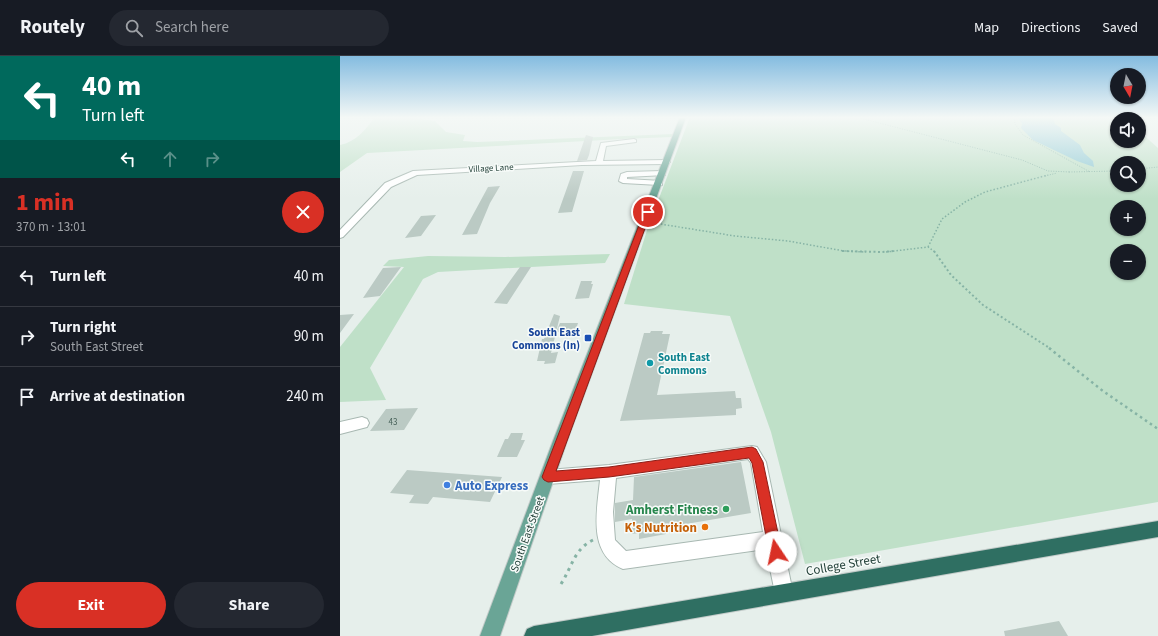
<!DOCTYPE html>
<html lang="en">
<head>
<meta charset="utf-8">
<style>
  :root { --surface:#171b24; --page:#242831; --text:#f1f3f6; --muted:#9ea1a6; --line:#363941; --accent:#d93025 }
  body { margin:0; font-family:"Source Sans 3",sans-serif; background:var(--page); color:var(--text); height:100vh; display:flex; flex-direction:column; font-size:15px; white-space:nowrap }
  * { box-sizing:border-box; margin:0 }
  p { font-size:13px; color:var(--muted) }
  .icon { flex:none; width:22px; height:22px; fill:none; stroke:currentColor; stroke-width:2; stroke-linecap:round; stroke-linejoin:round }
  .map { position:relative; flex:1; overflow:hidden }
  .details { display:flex; flex-direction:column; background:var(--surface); width:340px }
  .details>* { flex:none }
  .hud { background:#00695c; color:#fff; overflow:hidden }
  .needle { width:26px; rotate:170deg }
  .buttons { position:absolute; left:770px; top:12px; display:grid; gap:8px }
  .buttons a { display:grid; place-items:center; width:36px; height:36px; border-radius:50%; background:var(--surface); box-shadow:0 1px 3px #0004; font-size:20px }
  .pin { position:absolute; display:grid; place-items:center; width:34px; height:34px; color:#fff; margin:-17px; border:2px solid #fff; border-radius:50%; box-shadow:0 1px 4px #0007 }
  .me { position:absolute; width:44px; margin:-22px; rotate:349deg; stroke-linejoin:round; filter:drop-shadow(0 0 3px #0008) }
  .turn { display:flex; align-items:center; gap:14px; height:84px; padding:0 16px; font-size:18px }
  .turn .icon { width:52px; height:52px; stroke-width:2.5 }
  .turn b { display:block; font-size:28px; line-height:34px }
  .lanes { display:flex; align-items:center; height:38px; padding:0 16px; background:#0003; justify-content:center; gap:20px; direction:ltr }
  .lanes .off { opacity:.35 }
  .round { display:grid; place-items:center; flex:none; width:42px; height:42px; border-radius:21px; background:var(--page) }
  .summary { display:flex; align-items:center; justify-content:space-between; height:68px; padding:0 16px }
  h1 { font-size:24px; font-weight:700; line-height:30px; color:var(--accent) }
  .action { display:flex; gap:8px; margin-top:auto; padding:8px 16px }
  .action a { flex:1; height:46px; border-radius:24px; background:var(--accent); color:#fff; font-size:16px; font-weight:700; line-height:46px; text-align:center }
  .action a+a { background:var(--page); color:var(--text) }
  ul { padding:0; list-style:none }
  li { display:flex; align-items:center; gap:12px; height:60px; padding:0 16px; border-top:1px solid var(--line) }
  li div { flex:1 }
  li b { display:block; font-size:15px }
  li em { font-style:normal }
  header { display:flex; align-items:center; gap:24px; box-sizing:border-box; height:56px; padding:0 20px; background:var(--surface); border-bottom:1px solid var(--line) }
  header strong { font-size:19px }
  nav { display:flex; gap:22px; margin-inline-start:auto; font-size:14px }
  .search { width:280px; height:36px; background:var(--page); display:flex; align-items:center; gap:10px; box-sizing:border-box; padding:0 14px; border-radius:22px; color:var(--muted); font-size:15px }
  main { display:flex; flex:1; min-height:0 }
  .map>svg:first-child { display:block }
  .green { fill:#bfe0c8; fill-rule:evenodd }
  .water { fill:#8ec9d4 }
  .building { fill:#bbcac4 }
  .lines { fill:none; stroke-linecap:round; stroke-linejoin:round }
  .minor-casing { stroke:#a8b8b2; stroke-width:2 }
  .major-casing { stroke:#c2cac8; stroke-width:2 }
  .highway-casing { stroke:#c2cac8; stroke-width:2 }
  .path-far4 { stroke:#86b3a5; stroke-width:1; stroke-dasharray:1 1.5; stroke-linecap:butt }
  .path-far3 { stroke:#86b3a5; stroke-width:1.5; stroke-dasharray:1.5 2; stroke-linecap:butt }
  .path-far2 { stroke:#86b3a5; stroke-width:2; stroke-dasharray:2 2.5; stroke-linecap:butt }
  .path-far1 { stroke:#86b3a5; stroke-width:2.5; stroke-dasharray:2.5 3.5; stroke-linecap:butt }
  .path { stroke:#86b3a5; stroke-width:3; stroke-dasharray:3 4.5; stroke-linecap:butt }
  .minor { fill:#fff; fill-rule:evenodd }
  .major { fill:#6aa596; fill-rule:evenodd }
  .highway { fill:#2f6f62; fill-rule:evenodd }
  .route { fill:#d93025; stroke:#8d1f18 }
  .transit-dot { fill:#1a4fb4; stroke:#f7fbf9; stroke-width:1.5 }
  .culture-dot { fill:#0f9aa8; stroke:#f7fbf9; stroke-width:1.5 }
  .shop-dot { fill:#3f7fe0; stroke:#f7fbf9; stroke-width:1.5 }
  .leisure-dot { fill:#2e9e5b; stroke:#f7fbf9; stroke-width:1.5 }
  .food-dot { fill:#e8710a; stroke:#f7fbf9; stroke-width:1.5 }
  .labels { text-anchor:middle; stroke-width:3; stroke-linejoin:round; paint-order:stroke }
  .far-street-label { font-size:9px; fill:#24423a; stroke:#f7fbf9 }
  .number-label { font-size:9px; fill:#4a645c }
  .transit-label { font-size:11px; font-weight:bold; fill:#164399; stroke:#f7fbf9; text-anchor:end }
  .culture-label { font-size:11px; font-weight:bold; fill:#0d838f; stroke:#f7fbf9; text-anchor:start }
  .street-label { font-size:11px; fill:#24423a; stroke:#f7fbf9 }
  .near-shop-label { font-size:13px; font-weight:bold; fill:#366cbe; stroke:#f7fbf9; text-anchor:start }
  .near-leisure-label { font-size:13px; font-weight:bold; fill:#27864d; stroke:#f7fbf9; text-anchor:end }
  .near-food-label { font-size:13px; font-weight:bold; fill:#c56008; stroke:#f7fbf9; text-anchor:end }
  .near-street-label { font-size:13px; fill:#24423a; stroke:#f7fbf9 }
</style>
</head>
<body>
<header>
<strong>Routely</strong>
<div class="search"><svg class="icon" aria-label="search" viewBox="0 0 24 24"><circle cx="10" cy="10" r="6"/><path d="M15 15l6 6"/></svg>Search here</div>
<nav><a>Map</a><a>Directions</a><a>Saved</a></nav>
</header>
<main>
<section class="details">
<div class="hud">
<div class="turn"><svg class="icon" aria-label="left" viewBox="0 0 24 24"><path d="M17 20v-9H6M10 6l-5 5 5 5"/></svg><div><b>40 m</b>Turn left</div></div>
<div class="lanes"><svg class="icon" aria-label="left" viewBox="0 0 24 24"><path d="M17 20v-9H6M10 6l-5 5 5 5"/></svg><svg class="icon off" aria-label="ahead" viewBox="0 0 24 24"><path d="M12 20V5M6 11l6-6 6 6"/></svg><svg class="icon off" aria-label="right" viewBox="0 0 24 24"><path d="M7 20v-9h11M14 6l5 5-5 5"/></svg></div>
</div>
<div class="summary"><div><h1>1 min</h1><p>370 m · 13:01</p></div><a class="round" style="background:#d93025;color:#fff"><svg class="icon" aria-label="close" viewBox="0 0 24 24"><path d="M6 6l12 12M18 6L6 18"/></svg></a></div>
<ul>
<li><svg class="icon" aria-label="left" viewBox="0 0 24 24"><path d="M17 20v-9H6M10 6l-5 5 5 5"/></svg><div><b>Turn left</b></div><em>40 m</em></li>
<li><svg class="icon" aria-label="right" viewBox="0 0 24 24"><path d="M7 20v-9h11M14 6l5 5-5 5"/></svg><div><b>Turn right</b><p>South East Street</p></div><em>90 m</em></li>
<li><svg class="icon" aria-label="arrive" viewBox="0 0 24 24"><path d="M6 21V4h12l-3 4 3 4H6"/></svg><div><b>Arrive at destination</b></div><em>240 m</em></li>
</ul>
<div class="action"><a>Exit</a><a>Share</a></div>
</section>
<div class="map">
<svg width="818" height="580" viewBox="0 0 818 580">
  <rect width="100%" height="100%" fill="#e6efeb"/>
  <path class="green" d="M35,61H62L95,65L106,76L125,79L123,85L137,86L333,78L332,81L282,83L27,97L0,116V89C16,86 26,73 35,61Z
    M350,61H785L786,63H777V85H799V75L818,92V446L465,508L431,376L390,260L284,248L308,171ZM777,107H799V129H777ZM777,151H799V173H777ZM777,195H799V217H777Z
    M270,198L265,207L98,216L83,223L30,312L46,344L0,346V291L64,211L43,210L49,204L88,200L165,201Z"/>
  <path class="water" d="M678,61L713,62L715,68L721,72V75L740,89L744,97L753,105L754,111L737,105L693,84L681,72L682,68Z"/>
  <path class="building" d="M246,79L253,81L249,99L247,104L237,105Z
    M233,115H244L232,156L218,157Z
    M160,130L150,147L137,178L122,179L148,131Z
    M96,159L81,180L65,182L81,160Z
    M61,211L40,240L23,242L43,212Z
    M180,211H191L167,248L154,247Z
    M241,225H252L251,228H253L249,242L235,243Z
    M14,258L0,277V259Z
    M214,258L220,260L211,297L218,296L215,307L204,308L205,305H197L202,283H204Z
    M220,267H238L235,276H216Z
    M311,275H323L322,278H330L317,339L395,335L396,342H401L402,352L396,353V359L280,365L304,277H310Z
    M78,352L64,374L30,375L46,353Z
    M171,377H183L181,384H185L177,401H157L165,383H168Z
    M401,406L411,457L334,470V472L326,474V478L299,483V477L292,478V463L275,466V447L293,444L294,421Z
    M67,414L162,421L150,446L93,441L88,448L69,447L74,439L50,437Z
    M719,565L728,580H665L664,575Z"/>
  <g class="lines">
    <defs>
      <path id="minor" d="M294,83L296,84V86L266,90L263,105L327,104L330,106L327,108L242,109L77,119L51,131L3,181L0,182V174L45,127L73,115L256,105L261,87Z
        M322,115H325V119L287,121V123L322,125V129H319L283,127L279,125L281,118L287,116Z
        M22,361L27,363L29,367L27,371L0,378V366Z
        M412,390L417,391L426,406L453,537L451,544L444,546L437,544L435,537L426,493L283,513C247,498 257,454 260,424L208,428L202,426L200,421L202,416L208,414L269,409ZM408,403L411,407L423,476L286,495L275,484L273,456L276,422Z"/>
      <path id="major" d="M340,61H346L227,385L160,580H140L213,385Z"/>
      <path id="highway" d="M818,465V481L252,580H184L187,573L194,570Z"/>
    </defs>
    <use href="#minor" class="minor-casing"/>
    <use href="#major" class="major-casing"/>
    <use href="#highway" class="highway-casing"/>
    <path class="path-far4" d="M380,61L397,63L413,61
      M516,61L682,104L708,115L730,116
      M674,61L675,68L683,79L750,116
      M799,113L818,111
      M729,116L777,115
      M705,120L717,117"/>
    <path class="path-far3" d="M314,167L395,180L448,185L504,195L526,196
      M588,191L602,163L625,146L645,136L708,119
      M546,196L588,191L595,196"/>
    <path class="path-far2" d="M502,195L542,196L555,195
      M594,195L611,219L643,249L711,293"/>
    <path class="path-far1" d="M709,292L763,335L818,373"/>
    <path class="path" d="M221,528C232,511 234,493 253,484"/>
    <use href="#minor" class="minor"/>
    <use href="#major" class="major"/>
    <use href="#highway" class="highway"/>
  </g>
  <linearGradient id="sky" x2="0" y2="1"><stop stop-color="#84bce0"/><stop offset="0.43" stop-color="#f4f8f6"/><stop offset="1" stop-color="#f4f8f6" stop-opacity="0"/></linearGradient>
  <rect width="818" height="143" fill="url(#sky)"/>
  <path class="route" d="M308,154L311,156L216,415L269,411L412,391L416,393L423,406L442,496L440,500L436,502L431,500L429,496L412,407L409,402L269,421L208,426L204,424L202,421L304,156Z"/>
  <rect class="transit-dot" x="244" y="278" width="8" height="8" rx="2"/>
  <circle class="culture-dot" cx="310" cy="307" r="4"/>
  <circle class="shop-dot" cx="107" cy="429" r="4"/>
  <circle class="leisure-dot" cx="386" cy="453" r="4"/>
  <circle class="food-dot" cx="365" cy="471" r="4"/>
  <g class="labels">
    <g class="far-street-label">
      <text transform="translate(151 112) rotate(-3)" y="3">Village Lane</text>
    </g>
    <g class="number-label">
      <text x="53" y="369">43</text>
    </g>
    <g class="transit-label">
      <text x="240" y="280">South East<tspan x="240" dy="13">Commons (In)</tspan></text>
    </g>
    <g class="culture-label">
      <text x="318" y="305">South East<tspan x="318" dy="13">Commons</tspan></text>
    </g>
    <g class="street-label">
      <text transform="translate(187 478) rotate(-70)" y="4">South East Street</text>
    </g>
    <g class="near-shop-label">
      <text x="115" y="434">Auto Express</text>
    </g>
    <g class="near-leisure-label">
      <text x="378" y="458">Amherst Fitness</text>
    </g>
    <g class="near-food-label">
      <text x="357" y="476">K's Nutrition</text>
    </g>
    <g class="near-street-label">
      <text transform="translate(503 508) rotate(-10)" y="5">College Street</text>
    </g>
  </g>
</svg>
<div class="buttons">
<a><svg class="needle" viewBox="-14 -14 28 28"><path d="M0-13l5 13h-10z" fill="#e53935"/><path d="M0 13l5-13h-10z" fill="#9ea1a6"/></svg></a>
<a><svg class="icon" aria-label="sound" viewBox="0 0 24 24"><path d="M4 9h4l5-4v14l-5-4H4zM17 9q2 3 0 6"/></svg></a>
<a><svg class="icon" aria-label="search" viewBox="0 0 24 24"><circle cx="10" cy="10" r="6"/><path d="M15 15l6 6"/></svg></a>
<a>+</a>
<a>−</a>
</div>
<div class="pin" style="left:308px;top:156px;background:#d93025"><svg class="icon" aria-label="arrive" viewBox="0 0 24 24"><path d="M6 21V4h12l-3 4 3 4H6"/></svg></div>
<svg class="me" style="left:436px;top:496px" viewBox="-20 -20 40 40"><circle r="19" fill="#fff"/><path d="M0-13L10 11 0 6-10 11z" fill="#d93025"/></svg>
</div>
</main>
</body>
</html>
